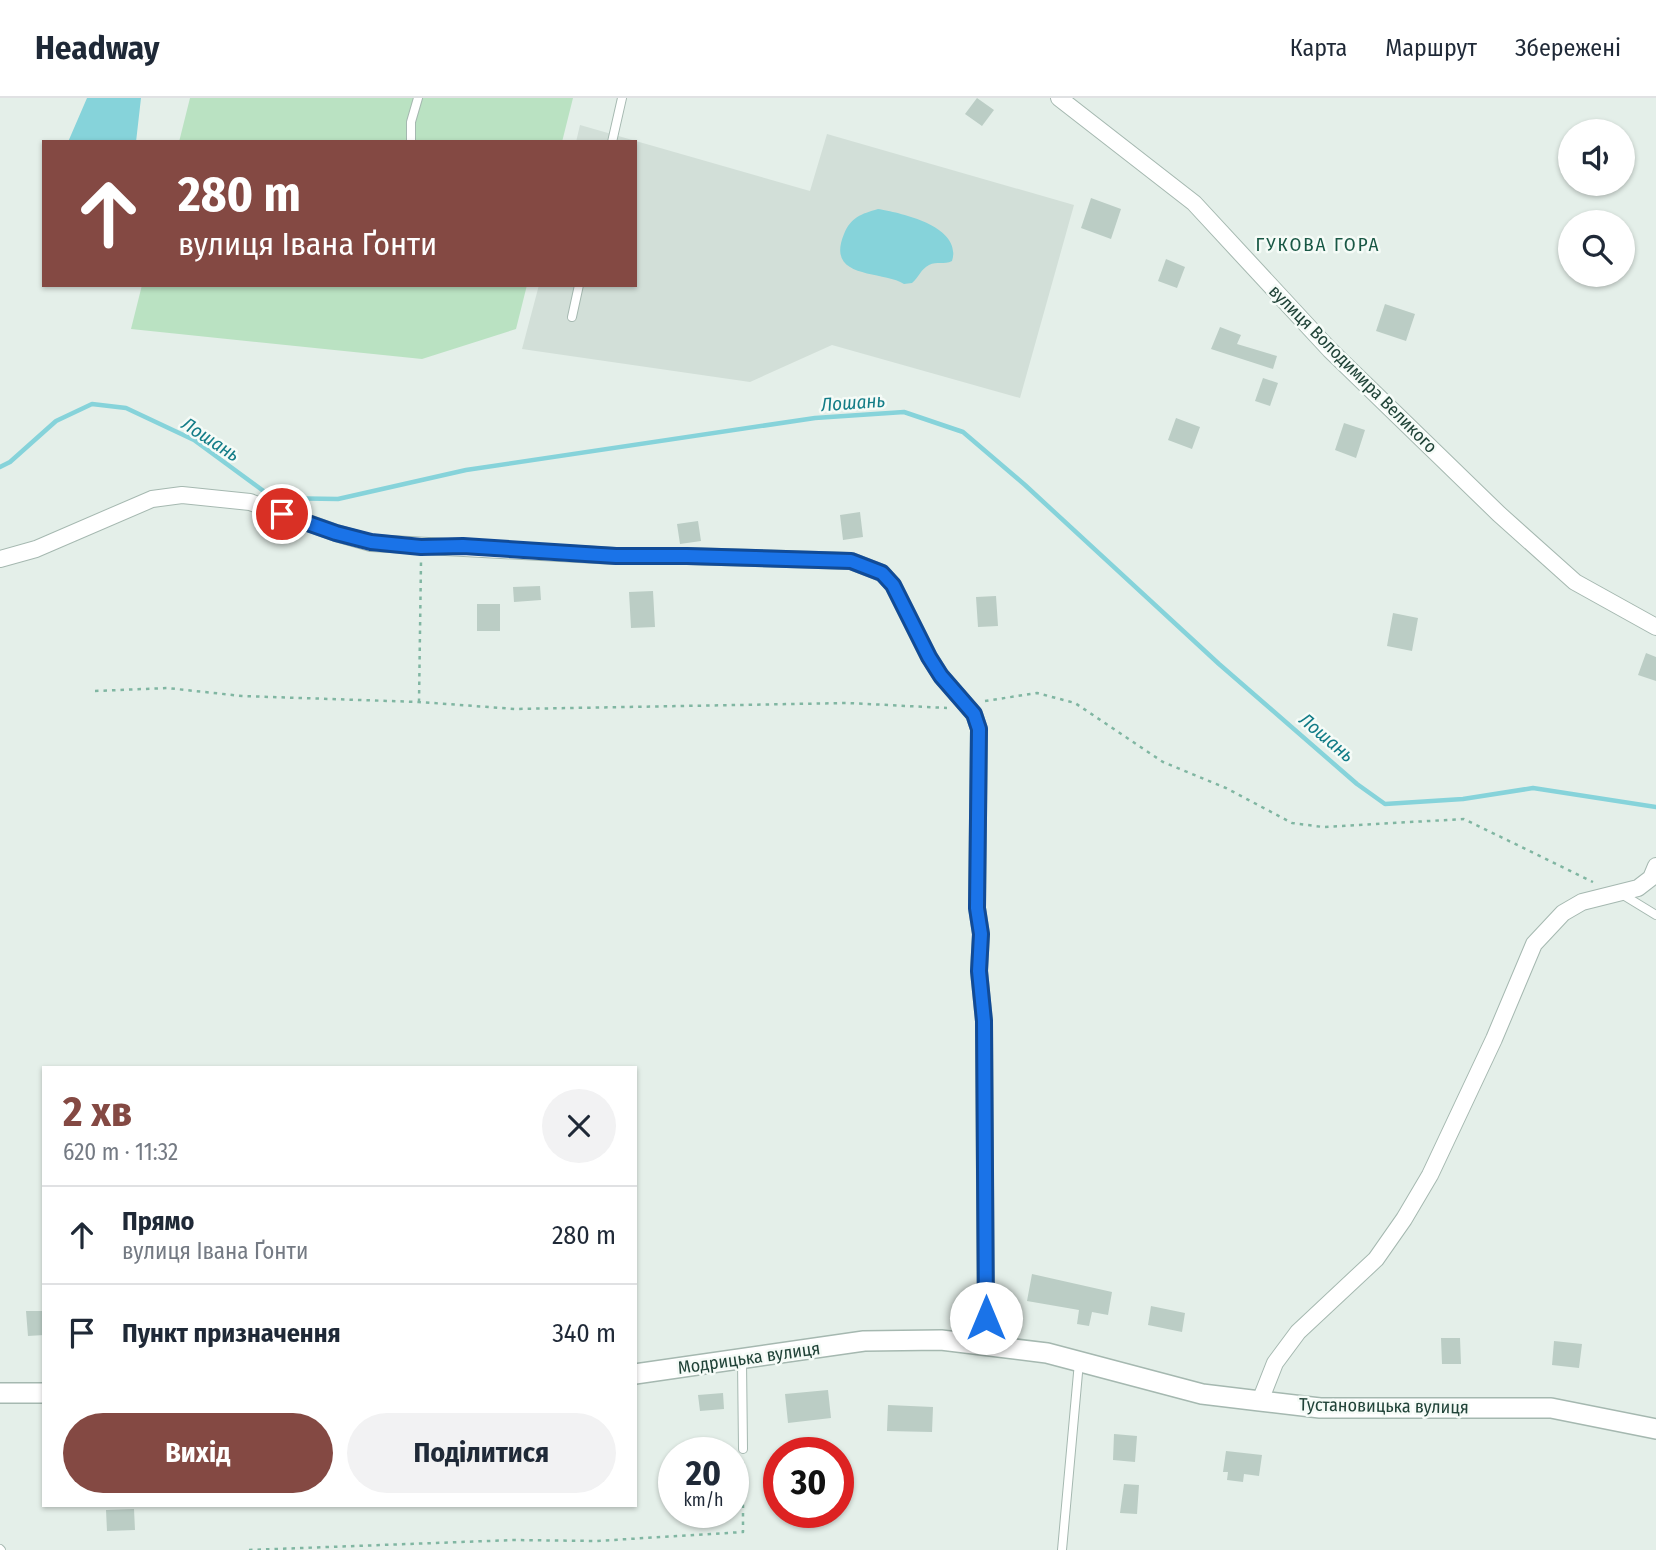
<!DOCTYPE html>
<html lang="uk">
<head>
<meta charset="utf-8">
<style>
  :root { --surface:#fff; --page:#f2f2f3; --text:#1f2937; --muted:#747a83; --line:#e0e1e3; --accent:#844943 }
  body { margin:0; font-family:"Fira Sans Condensed",sans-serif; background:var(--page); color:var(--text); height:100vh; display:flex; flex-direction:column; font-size:26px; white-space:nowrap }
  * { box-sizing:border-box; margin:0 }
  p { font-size:23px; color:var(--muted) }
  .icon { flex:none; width:38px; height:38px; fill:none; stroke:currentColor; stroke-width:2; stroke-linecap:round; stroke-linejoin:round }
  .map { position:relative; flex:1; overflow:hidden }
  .side { position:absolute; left:42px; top:968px; width:595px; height:441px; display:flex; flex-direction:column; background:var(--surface); border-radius:0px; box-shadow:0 2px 5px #0004 }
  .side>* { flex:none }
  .guide { position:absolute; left:42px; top:42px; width:595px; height:147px; border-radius:0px; box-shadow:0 2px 5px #0004; background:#844943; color:#fff; overflow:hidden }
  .buttons { position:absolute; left:1558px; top:21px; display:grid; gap:14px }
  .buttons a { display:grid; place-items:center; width:77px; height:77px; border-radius:50%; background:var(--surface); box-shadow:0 2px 5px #0004; font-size:35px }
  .speed { position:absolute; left:658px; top:1339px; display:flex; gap:14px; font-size:35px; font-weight:700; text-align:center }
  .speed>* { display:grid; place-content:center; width:91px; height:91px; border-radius:50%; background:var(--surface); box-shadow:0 2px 5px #0004; line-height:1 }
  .speed small { font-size:18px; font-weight:400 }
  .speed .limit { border:10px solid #d22; background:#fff; color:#111 }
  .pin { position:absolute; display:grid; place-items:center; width:60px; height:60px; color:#fff; margin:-30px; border:4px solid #fff; border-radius:50%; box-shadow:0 2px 7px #0007 }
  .me { position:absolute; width:77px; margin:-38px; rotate:0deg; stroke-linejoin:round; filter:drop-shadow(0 0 5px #0008) }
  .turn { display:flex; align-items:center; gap:24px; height:147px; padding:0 21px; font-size:32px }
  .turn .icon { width:91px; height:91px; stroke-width:2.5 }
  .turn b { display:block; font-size:49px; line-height:60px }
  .round { display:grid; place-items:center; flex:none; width:74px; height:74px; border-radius:37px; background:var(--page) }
  .overview { display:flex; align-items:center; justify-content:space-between; height:119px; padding:0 21px }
  h1 { font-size:42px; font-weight:700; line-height:52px; color:var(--accent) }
  .primary-button { display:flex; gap:14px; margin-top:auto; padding:14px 21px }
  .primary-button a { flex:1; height:80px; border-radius:42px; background:var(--accent); color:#fff; font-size:28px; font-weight:700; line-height:80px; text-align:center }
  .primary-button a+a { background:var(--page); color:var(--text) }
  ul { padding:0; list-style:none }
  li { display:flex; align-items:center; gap:21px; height:98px; padding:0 21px; border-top:2px solid var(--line) }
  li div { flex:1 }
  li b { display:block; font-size:26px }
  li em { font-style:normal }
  header { display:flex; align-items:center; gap:42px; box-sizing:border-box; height:98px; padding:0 35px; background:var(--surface); border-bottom:2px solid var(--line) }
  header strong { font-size:33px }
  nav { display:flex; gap:38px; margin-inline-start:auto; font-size:24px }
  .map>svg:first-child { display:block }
  .built { fill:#d2dfd8 }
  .green { fill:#bae2c2 }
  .water { fill:#86d3da }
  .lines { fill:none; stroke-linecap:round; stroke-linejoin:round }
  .stream { stroke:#86d3da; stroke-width:4.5 }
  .building { fill:#bbcdc5 }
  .service-casing { stroke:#a5b8b0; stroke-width:10 }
  .minor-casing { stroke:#a5b8b0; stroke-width:18 }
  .tertiary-casing { stroke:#a5b8b0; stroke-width:22 }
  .path { stroke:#80b6a2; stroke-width:2.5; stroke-dasharray:3.5 5; stroke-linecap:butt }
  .service { stroke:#fff; stroke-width:8 }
  .minor { stroke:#fff; stroke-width:16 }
  .tertiary { stroke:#fff; stroke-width:19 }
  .route-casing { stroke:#114b97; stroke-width:18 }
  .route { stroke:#1a73e8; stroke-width:12 }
  .labels { text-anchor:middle; stroke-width:5; stroke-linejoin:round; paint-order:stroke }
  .street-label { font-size:18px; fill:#204338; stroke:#f5fbf7 }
  .neighbourhood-label { font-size:19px; letter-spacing:2px; fill:#195845; stroke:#f5fbf7 }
  .water-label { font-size:19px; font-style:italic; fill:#127c87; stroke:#f5fbf7 }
</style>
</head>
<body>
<header>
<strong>Headway</strong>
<nav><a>Карта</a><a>Маршрут</a><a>Збережені</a></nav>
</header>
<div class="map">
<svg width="1656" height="1452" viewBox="0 0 1656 1452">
  <rect width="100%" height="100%" fill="#e4efe9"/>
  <path class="built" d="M580,27L810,93L827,36L1074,107L1020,300L832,247L750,284L522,251L539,187H635V44H576Z"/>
  <path class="green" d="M190,0H573L562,44H179Z
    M142,187H527L516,231L422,261L131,231Z"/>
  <path class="water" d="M87,0H141L136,44H68Z
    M878,111C901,115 963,128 952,163C944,167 937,163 929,167C921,171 919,179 912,185L904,186C882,172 825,182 844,136C851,119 861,116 878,111Z"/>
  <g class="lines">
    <path class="stream" d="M0,369L10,364L56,323L92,306L126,310L194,342L273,400L338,401L466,372L815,320L904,314L963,334L1025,387L1219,566L1357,686L1385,706L1463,701L1533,690L1656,709"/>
  </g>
  <path class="building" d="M977,0L994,12L982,28L965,16Z
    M1091,100L1121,111L1111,141L1081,130Z
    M1166,161L1185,169L1177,190L1158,183Z
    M1385,206L1415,216L1406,243L1376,233Z
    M1220,229L1241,237L1237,246L1277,258L1273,271L1211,251Z
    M1263,280L1278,285L1270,308L1255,303Z
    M1176,320L1200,329L1192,351L1168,342Z
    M1344,325L1365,332L1356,360L1335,352Z
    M860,414L863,439L843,442L840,417Z
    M698,423L701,443L680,446L677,426Z
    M540,488L541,502L514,504L513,489Z
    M653,493L655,529L631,530L629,494Z
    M996,498L998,528L978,529L976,499Z
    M477,506H500V533H477Z
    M1393,515L1418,520L1412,553L1387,548Z
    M1646,555L1656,559V583L1638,577Z
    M1032,1176L1112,1194L1108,1217L1092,1214L1089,1228L1077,1226L1079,1212L1027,1203Z
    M1151,1208L1185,1215L1182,1234L1148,1227Z
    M26,1213H44V1237L28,1238Z
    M1441,1240H1460L1461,1266H1442Z
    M1554,1243L1582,1246L1579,1270L1552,1267Z
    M828,1292L831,1320L788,1325L785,1296Z
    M723,1295L724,1311L700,1313L698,1297Z
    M888,1307L933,1309L932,1334L887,1333Z
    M1114,1336L1137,1338L1135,1364L1113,1362Z
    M1226,1353L1262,1357L1259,1378L1244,1376L1243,1384L1227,1382L1228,1374H1223Z
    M1124,1386L1139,1387L1137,1416L1120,1415Z
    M134,1411L135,1432L107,1433L106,1412Z"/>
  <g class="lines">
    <defs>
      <path id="service" d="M411,44V24L418,0
        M612,44L622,0
        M572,219L579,187
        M1620,795L1656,817
        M742,1263L743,1351
        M0,1451L1,1452
        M1062,1452L1079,1264"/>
      <path id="minor" d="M1059,0L1194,105L1330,252L1499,416L1575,484L1656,529
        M0,461L36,451L152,401L182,397L250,404L336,435L371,445L616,458H687L851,463L882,475L893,487L929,559L941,578L974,616L979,631L977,810L981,836L979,873L984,923L986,1247
        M1260,1303L1275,1265L1298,1234L1376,1161L1404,1121L1430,1077L1494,941L1534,846L1563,815L1582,804L1638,790L1651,780L1656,768"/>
      <path id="tertiary" d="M635,1276L864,1243L941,1242L1047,1255L1202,1296L1260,1303L1320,1310H1551L1656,1331
        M0,1295H44"/>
    </defs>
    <use href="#service" class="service-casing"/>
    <use href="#minor" class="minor-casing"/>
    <use href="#tertiary" class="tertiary-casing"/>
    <path class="path" d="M95,593L167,590L242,598L419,604L515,611L848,605L947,610
      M985,603L1037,595L1075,605L1163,664L1226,690L1292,725L1323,729L1464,721L1593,784
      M419,604L421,464
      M249,1452L514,1442L596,1443L743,1434V1361"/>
    <use href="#service" class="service"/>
    <use href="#minor" class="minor"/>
    <use href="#tertiary" class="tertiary"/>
  </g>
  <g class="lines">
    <defs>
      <path id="route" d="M282,416L336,435L371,444L421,449L463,448L616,458H687L851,463L882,475L893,487L929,559L941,578L974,616L979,631L977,810L981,836L979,873L984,923L986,1220"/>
    </defs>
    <use href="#route" class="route-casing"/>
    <use href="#route" class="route"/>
  </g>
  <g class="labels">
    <g class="street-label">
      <text transform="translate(1353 271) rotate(45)" y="6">вулиця Володимира Великого</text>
      <text transform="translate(749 1260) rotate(-8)" y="6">Модрицька вулиця</text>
      <text transform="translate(1384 1308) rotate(1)" y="6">Тустановицька вулиця</text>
    </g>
    <g class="neighbourhood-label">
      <text x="1318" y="153">ГУКОВА ГОРА</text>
    </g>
    <g class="water-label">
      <text transform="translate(853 304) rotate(-4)" y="7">Лошань</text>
      <text transform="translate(211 341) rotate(33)" y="7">Лошань</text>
      <text transform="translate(1327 639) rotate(40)" y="7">Лошань</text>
    </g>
  </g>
</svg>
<div class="buttons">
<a><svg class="icon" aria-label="sound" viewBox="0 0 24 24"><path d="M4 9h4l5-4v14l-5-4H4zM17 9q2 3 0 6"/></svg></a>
<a><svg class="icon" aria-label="search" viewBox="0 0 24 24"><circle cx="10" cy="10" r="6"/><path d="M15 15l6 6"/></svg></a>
</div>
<div class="speed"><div>20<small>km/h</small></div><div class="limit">30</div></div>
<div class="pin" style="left:282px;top:416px;background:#d93025"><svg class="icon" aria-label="arrive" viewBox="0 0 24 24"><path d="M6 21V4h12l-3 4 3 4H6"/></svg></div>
<svg class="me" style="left:986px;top:1220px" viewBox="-20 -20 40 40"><circle r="19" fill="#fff"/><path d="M0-13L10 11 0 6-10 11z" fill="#1a73e8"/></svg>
<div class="guide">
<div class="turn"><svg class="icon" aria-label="ahead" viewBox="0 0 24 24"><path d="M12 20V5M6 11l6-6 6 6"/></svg><div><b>280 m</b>вулиця Івана Ґонти</div></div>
</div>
<section class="side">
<div class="overview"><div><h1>2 хв</h1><p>620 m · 11:32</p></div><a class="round"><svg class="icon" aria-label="close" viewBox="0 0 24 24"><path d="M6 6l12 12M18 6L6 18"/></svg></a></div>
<ul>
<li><svg class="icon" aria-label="ahead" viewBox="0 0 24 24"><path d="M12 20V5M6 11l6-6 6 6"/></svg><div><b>Прямо</b><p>вулиця Івана Ґонти</p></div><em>280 m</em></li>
<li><svg class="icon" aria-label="arrive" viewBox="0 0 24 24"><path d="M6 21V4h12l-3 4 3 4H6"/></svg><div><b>Пункт призначення</b></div><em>340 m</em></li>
</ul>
<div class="primary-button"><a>Вихід</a><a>Поділитися</a></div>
</section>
</div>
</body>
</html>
